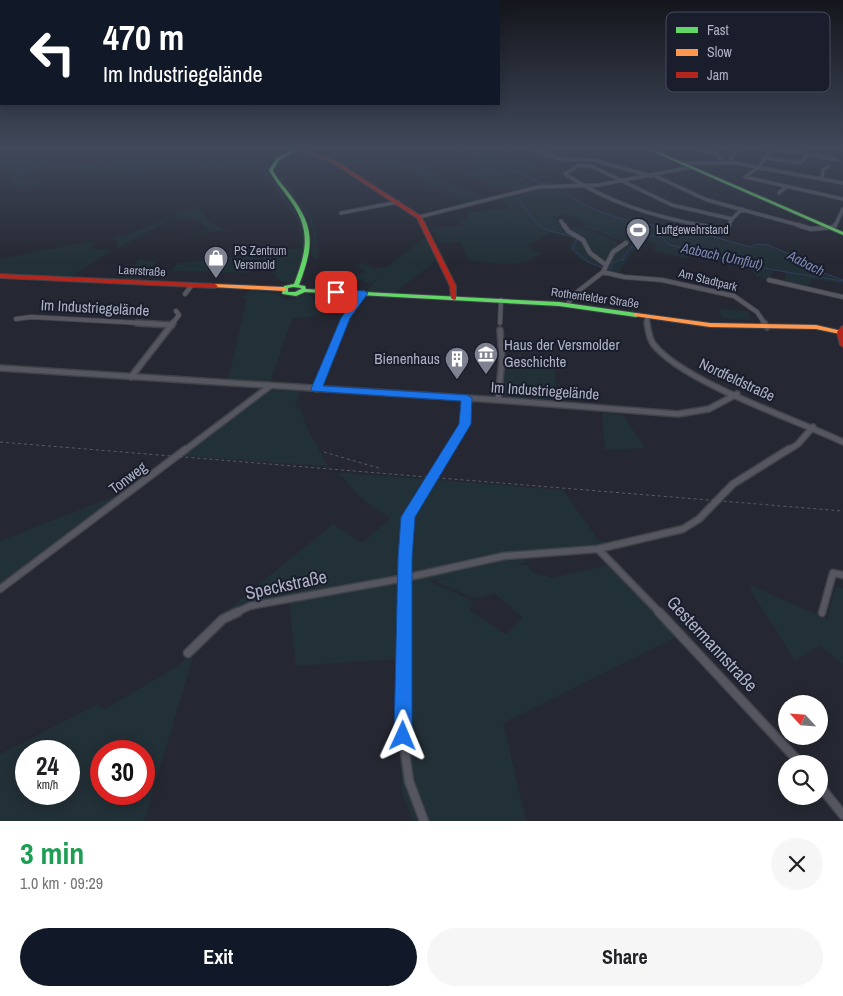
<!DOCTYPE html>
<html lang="en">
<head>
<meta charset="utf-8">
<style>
  :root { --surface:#fff; --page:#f6f6f6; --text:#202124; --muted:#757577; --accent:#111827 }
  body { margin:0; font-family:"Archivo Narrow",sans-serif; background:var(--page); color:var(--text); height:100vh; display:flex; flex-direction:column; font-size:19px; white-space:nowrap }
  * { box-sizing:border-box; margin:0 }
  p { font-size:16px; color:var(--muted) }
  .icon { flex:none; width:28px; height:28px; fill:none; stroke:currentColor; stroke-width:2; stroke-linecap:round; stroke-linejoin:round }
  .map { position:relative; height:821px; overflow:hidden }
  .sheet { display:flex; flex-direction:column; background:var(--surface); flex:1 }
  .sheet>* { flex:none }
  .guide { position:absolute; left:0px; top:0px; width:500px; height:105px; box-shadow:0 2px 12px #0003; background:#111827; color:#fff; overflow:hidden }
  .needle { width:32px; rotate:296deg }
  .buttons { position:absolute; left:778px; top:695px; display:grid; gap:10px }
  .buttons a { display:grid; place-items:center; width:50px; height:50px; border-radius:50%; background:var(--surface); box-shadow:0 2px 12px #0003; font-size:25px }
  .speed { position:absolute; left:15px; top:740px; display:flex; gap:10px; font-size:25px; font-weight:700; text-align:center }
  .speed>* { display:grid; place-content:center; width:65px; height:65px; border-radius:50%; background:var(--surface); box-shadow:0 2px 12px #0003; line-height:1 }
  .speed small { font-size:12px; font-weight:400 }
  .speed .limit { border:8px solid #d22; background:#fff; color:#111 }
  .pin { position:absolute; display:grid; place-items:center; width:42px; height:42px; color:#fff; margin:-21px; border-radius:10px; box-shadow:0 2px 8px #0006 }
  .me { position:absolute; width:55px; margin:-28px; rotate:1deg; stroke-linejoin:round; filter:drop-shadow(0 0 4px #0008) }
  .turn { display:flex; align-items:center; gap:18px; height:105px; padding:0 20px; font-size:22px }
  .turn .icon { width:65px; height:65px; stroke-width:2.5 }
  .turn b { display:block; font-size:35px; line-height:42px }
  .round { display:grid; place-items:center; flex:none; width:52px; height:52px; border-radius:26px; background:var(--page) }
  .headline { display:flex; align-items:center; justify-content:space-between; height:85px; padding:0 20px }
  h1 { font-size:30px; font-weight:800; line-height:38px; color:#1e9e55 }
  .button { display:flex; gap:10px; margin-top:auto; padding:10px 20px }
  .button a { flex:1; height:58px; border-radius:30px; background:var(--accent); color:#fff; font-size:20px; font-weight:800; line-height:58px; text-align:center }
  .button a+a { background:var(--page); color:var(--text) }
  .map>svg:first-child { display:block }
  .green { fill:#223037; fill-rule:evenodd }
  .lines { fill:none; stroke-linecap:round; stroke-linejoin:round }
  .stream { stroke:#323b5b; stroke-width:1 }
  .street-far4-casing { stroke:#41434b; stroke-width:4.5 }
  .street-far3-casing { stroke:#41434b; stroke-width:5.5 }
  .street-far2-casing { stroke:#41434b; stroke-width:8 }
  .street-far1-casing { stroke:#41434b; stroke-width:9 }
  .street-casing { stroke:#41434b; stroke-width:11 }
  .fast-casing { stroke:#41434b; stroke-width:2 }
  .slow-casing { stroke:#41434b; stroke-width:2 }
  .jam-casing { stroke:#41434b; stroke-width:2 }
  .street-far4 { stroke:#555660; stroke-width:3 }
  .street-far3 { stroke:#555660; stroke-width:4 }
  .street-far2 { stroke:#555660; stroke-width:5 }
  .street-far1 { stroke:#555660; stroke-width:6 }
  .street { stroke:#555660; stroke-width:8 }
  .fast { fill:#63d668; fill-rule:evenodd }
  .slow { fill:#ff974d; fill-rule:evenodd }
  .jam { fill:#b3261e; fill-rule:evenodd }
  .rail { stroke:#585b64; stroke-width:1; stroke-dasharray:3 3; stroke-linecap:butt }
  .route { fill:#1a73e8; stroke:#114b97 }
  .labels { text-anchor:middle; stroke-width:4; stroke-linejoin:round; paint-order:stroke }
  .far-poi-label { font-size:12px; fill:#aeb2c4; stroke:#191d2c; text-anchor:start }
  .far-street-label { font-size:12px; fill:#aeb2c4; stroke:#191d2c }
  .far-water-label { font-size:14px; font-style:italic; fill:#7d89b2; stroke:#191d2c }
  .street-label { font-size:15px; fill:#aeb2c4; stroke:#191d2c }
  .poi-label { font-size:15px; fill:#aeb2c4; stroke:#191d2c; text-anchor:start }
  .near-street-label { font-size:18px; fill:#aeb2c4; stroke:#191d2c }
  .key { fill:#191d2c; stroke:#464a5a; stroke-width:1 }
  .key-label { font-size:14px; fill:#aeb2c4 }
</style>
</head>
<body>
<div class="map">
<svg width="843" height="821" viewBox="0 0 843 821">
  <rect width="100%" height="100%" fill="#252832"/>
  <path class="green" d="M0,149H30L27,152L53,162L102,168L126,153L88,149H177L184,154L195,149H224L197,162L178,164L174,172L66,174L71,172L34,167L25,172L33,175L26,178L25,180H45L27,188L11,184L12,179L8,169L0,167L5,157H0Z
    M228,149H239L232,155L245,156L252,149H240H292L275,159L269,171C285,204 321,221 302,264C299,271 297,280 290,284L277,279L260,253L302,248L298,222L274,188L276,186L257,174L264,172L253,161L204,171L199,162Z
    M346,149H368L382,152L383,149H386L390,157L402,158L403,163H420L449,179L451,183L486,197L466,203L406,173L400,174L364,153L348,157L356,150Z
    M442,149H487L496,151L527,149L547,156L529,162L539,165L534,167L549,172L523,175L542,183L560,184L537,185L532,181L488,161L500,167L496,168L531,182L532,185C510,199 486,183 466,174L475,168L495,167L461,159L468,156Z
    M586,149H610L621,151L601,162L588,159Z
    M295,151H302C291,156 280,159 278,171C297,208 322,209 318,259L311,257L313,234L309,220L274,172C274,160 285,155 295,151Z
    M560,186C595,224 666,224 714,236C726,239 738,244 751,247L755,244L768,245L801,259L809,267L843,279V284L812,279L808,287L785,282L786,272L773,271L770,280L756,276L751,270L675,250L689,256L687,258L653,251L657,245L641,239L618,274L582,261L570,247L573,238L551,232L527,246L540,254C516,270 496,263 469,260L460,242L439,243L431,228L463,225L460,220L467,219V213L497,209L508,211L509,206L497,197L546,187ZM563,214L570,215L585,224L581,226L631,244L614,253L605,266L587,253L582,240L553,218Z
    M199,205C205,222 212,224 227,231L185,234L209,230L200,221L171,217Z
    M159,222H166L117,249L116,240L109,239L129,234Z
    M569,227H580L615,241L619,246L612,252L605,263L591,253L584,239L570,231Z
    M428,235L438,259L393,294L366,292L382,273L371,284L355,278L365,271L357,266L362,263L376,269L389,266Z
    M92,241L91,249L113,250L70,277L0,274V259Z
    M256,255L262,262L250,264V273L172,271L178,263Z
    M139,259L156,262L138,281L123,280Z
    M248,291L277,293C285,304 297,297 308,293L326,314L292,319L270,382L228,380L247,299L243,298Z
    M718,309L747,311L751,320L722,318Z
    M504,369H555L556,400L504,396L501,392Z
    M270,390L301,391L295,407L301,409L307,428L328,466L182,456Z
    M602,413L623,415L645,448L605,450Z
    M339,473L425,479L403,516L415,520L413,514L436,480L563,490L599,541L618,543L598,547L524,552L527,562L516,565H527L534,573L553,578L611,564L678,636L503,723L526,821H413L402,792L399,744L402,660H408L410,529L405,527L402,576L249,602L225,612L333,524L362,543L390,518L363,500ZM455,576L435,581L476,599L495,593L523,618L506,634L470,611L473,601L429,581Z
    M120,494L0,583V541Z
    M401,581L399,659L296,666L289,600Z
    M752,586L827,619L836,586L843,589V665L820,645L795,661L750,589Z
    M195,650L144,821H0V754L98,704L105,709L175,668ZM26,751H69V794H26ZM101,751H144V794H101Z"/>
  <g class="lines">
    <path class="stream" d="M450,149L482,158L542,183L558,184C593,222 651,223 699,233C717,237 734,243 751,247L755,244L768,245L801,259L808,267L843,280
      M542,183L544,185L541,188L518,199L538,225L547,230L574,237
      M577,239L572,249C584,259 595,269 612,268V263L624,259V255L641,237L655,235L662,237L668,244L691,251L774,270L843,281"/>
    <defs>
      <path id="street-far4" d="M529,149L561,159L593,160L651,176
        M764,149L808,154L801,163L766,158
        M771,149L760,166L745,177L843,199
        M698,151L717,154L722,161
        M808,154L837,160
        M730,162L735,151
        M682,163H734L843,183
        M655,176L707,200L802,226
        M822,179L823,170L829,166
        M779,193L786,187
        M341,213L398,202
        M419,217L538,187L598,185L692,167
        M732,219L742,209
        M561,221L564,226
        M704,226C652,216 609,203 565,174L579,165L593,167L672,205L732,219
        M728,226L732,219
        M835,226L843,209"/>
      <path id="street-far3" d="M564,225L568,231L583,240L590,253L606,265
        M697,225L726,230L729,225
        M798,225L811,229L834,227L835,225
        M603,272L624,277L662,280L734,296L757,312L765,324
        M769,280L843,297
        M185,294L192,285
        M568,304L572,296L603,272L613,252L626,243
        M647,317V324
        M16,319L31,317L159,324
        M500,323L501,300
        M172,324L179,315L176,311
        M342,324L364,293"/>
      <path id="street-far2" d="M137,323L172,325
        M647,323C648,330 649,339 654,345C685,383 795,419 843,442
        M764,323L767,327
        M0,368L498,400L678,414L709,409L737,394
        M131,377L173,323
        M316,389L343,323
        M498,400L502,359L500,330
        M184,451L270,386
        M449,451L465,424L467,398
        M787,451L798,444L813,427"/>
      <path id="street-far1" d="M598,549L660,613
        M0,589L186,449
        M235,613L250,606L405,578L504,556L598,549L683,529L699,519L733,484L789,449
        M404,613L408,517L449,449
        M822,613L833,573L843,575"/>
      <path id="street" d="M404,612L403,737L409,781L424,821
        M659,612L801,764
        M188,653L223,619L238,612
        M819,785L843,815"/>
      <path id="fast" d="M295,149H299L279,160L273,170C277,180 285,187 291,196C316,228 313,248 299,285L305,286L306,289L559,302L636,313L639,315L636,317L559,306L305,292L296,296L283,294L282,293L284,286L294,284C308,249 311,227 287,196C281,187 274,180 269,170L277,158ZM293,287L301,288V289L295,292H288V288Z
        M649,149H652L843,232V235L649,150Z"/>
      <path id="slow" d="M215,284L284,287L287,289L284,291L213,287V285Z
        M636,313L710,323L816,325L842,331L843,332L840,334L816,329L710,327L634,316L633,315Z"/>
      <path id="jam" d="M293,149H297L332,159L421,216L456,286V299L454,300L451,298L450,286L417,218L330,161Z
        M0,274L215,284L218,286L215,288L0,278Z
        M843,326V347L840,345L837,332L841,327Z"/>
    </defs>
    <use href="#street-far4" class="street-far4-casing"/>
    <use href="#street-far3" class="street-far3-casing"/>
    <use href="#street-far2" class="street-far2-casing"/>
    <use href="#street-far1" class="street-far1-casing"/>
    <use href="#street" class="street-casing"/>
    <use href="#fast" class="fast-casing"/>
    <use href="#slow" class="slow-casing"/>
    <use href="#jam" class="jam-casing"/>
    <use href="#street-far4" class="street-far4"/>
    <use href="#street-far3" class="street-far3"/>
    <use href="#street-far2" class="street-far2"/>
    <use href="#street-far1" class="street-far1"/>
    <use href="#street" class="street"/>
    <use href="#fast" class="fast"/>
    <use href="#slow" class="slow"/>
    <use href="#jam" class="jam"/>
    <path class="rail" d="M0,442L843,511
      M324,452L382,469"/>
  </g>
  <linearGradient id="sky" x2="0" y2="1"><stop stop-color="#14161c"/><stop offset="0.56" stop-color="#40485a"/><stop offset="1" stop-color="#40485a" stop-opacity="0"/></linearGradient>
  <rect width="843" height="264" fill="url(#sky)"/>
  <path class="route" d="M336,289L364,291L368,293L350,318L323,386L467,395L472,398L471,424L415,517L412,558V736L409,743L403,745L397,743L394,736L398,558L401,517L459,424L461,401L312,391L311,389L341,318L357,296L333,294V290Z"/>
  <defs>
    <symbol id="stadium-pin" viewBox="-11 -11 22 30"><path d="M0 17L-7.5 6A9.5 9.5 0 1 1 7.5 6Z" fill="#7e8291" stroke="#191d2c"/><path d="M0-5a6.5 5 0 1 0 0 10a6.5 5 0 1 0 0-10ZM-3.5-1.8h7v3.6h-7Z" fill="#fff"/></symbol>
    <symbol id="shop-pin" viewBox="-11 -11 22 30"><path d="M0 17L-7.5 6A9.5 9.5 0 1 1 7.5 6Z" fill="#7e8291" stroke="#191d2c"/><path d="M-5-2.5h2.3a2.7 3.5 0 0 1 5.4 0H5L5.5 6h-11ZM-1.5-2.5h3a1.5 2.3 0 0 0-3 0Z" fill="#fff"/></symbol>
    <symbol id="museum-pin" viewBox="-11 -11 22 30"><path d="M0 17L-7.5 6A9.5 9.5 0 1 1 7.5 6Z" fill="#7e8291" stroke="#191d2c"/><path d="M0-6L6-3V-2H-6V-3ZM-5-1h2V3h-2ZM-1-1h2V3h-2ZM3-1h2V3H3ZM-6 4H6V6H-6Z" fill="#fff"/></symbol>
    <symbol id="building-pin" viewBox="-11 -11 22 30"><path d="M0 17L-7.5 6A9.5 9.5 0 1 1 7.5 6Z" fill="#7e8291" stroke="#191d2c"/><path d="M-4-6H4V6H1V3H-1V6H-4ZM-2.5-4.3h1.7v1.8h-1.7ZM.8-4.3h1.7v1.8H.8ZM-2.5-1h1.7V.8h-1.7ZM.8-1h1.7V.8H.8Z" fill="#fff"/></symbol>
  </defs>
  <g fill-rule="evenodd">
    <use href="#stadium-pin" x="624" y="216" width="28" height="38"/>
    <use href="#shop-pin" x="202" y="244" width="28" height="38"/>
    <use href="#museum-pin" x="472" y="340" width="28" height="38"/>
    <use href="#building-pin" x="443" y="345" width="28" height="38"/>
  </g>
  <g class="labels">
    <g class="far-poi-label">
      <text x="656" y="234">Luftgewehrstand</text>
      <text x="234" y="255">PS Zentrum<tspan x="234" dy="14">Versmold</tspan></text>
    </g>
    <g class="far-street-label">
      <text transform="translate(142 271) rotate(3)" y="4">Laerstraße</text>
      <text transform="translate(708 280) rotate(14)" y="4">Am Stadtpark</text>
      <text transform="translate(595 298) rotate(8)" y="4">Rothenfelder Straße</text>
    </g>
    <g class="far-water-label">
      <text transform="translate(722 256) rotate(12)" y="5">Aabach (Umflut)</text>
      <text transform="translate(806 263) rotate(27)" y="5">Aabach</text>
    </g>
    <g class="street-label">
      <text transform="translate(95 308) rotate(3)" y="5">Im Industriegelände</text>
      <text transform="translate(737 380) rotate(25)" y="5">Nordfeldstraße</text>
      <text transform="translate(545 391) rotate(4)" y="5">Im Industriegelände</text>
      <text transform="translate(128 478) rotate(-37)" y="5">Tonweg</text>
    </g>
    <g class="poi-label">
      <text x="504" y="350">Haus der Versmolder<tspan x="504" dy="17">Geschichte</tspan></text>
      <text x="440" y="364" text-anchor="end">Bienenhaus</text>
    </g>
    <g class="near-street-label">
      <text transform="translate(286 585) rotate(-12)" y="6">Speckstraße</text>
      <text transform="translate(712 644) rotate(47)" y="6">Gestermannstraße</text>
    </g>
  </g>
  <rect x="666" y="12" width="164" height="80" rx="8" class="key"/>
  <rect x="676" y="27" width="22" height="6" fill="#63d668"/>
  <rect x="676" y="49" width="22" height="7" fill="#ff974d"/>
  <rect x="676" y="72" width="22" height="6" fill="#b3261e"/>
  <g class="key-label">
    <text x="707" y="35">Fast</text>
    <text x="707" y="57">Slow</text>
    <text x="707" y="80">Jam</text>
  </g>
</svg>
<div class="buttons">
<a><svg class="needle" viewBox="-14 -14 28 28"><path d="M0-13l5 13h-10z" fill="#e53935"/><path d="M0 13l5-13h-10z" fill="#757577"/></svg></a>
<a><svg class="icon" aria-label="search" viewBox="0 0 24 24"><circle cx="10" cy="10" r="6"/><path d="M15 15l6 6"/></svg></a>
</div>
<div class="speed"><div>24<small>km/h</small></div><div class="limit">30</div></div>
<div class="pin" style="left:336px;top:292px;background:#d93025"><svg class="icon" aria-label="arrive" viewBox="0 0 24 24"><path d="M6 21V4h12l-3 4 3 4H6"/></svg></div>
<svg class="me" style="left:403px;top:736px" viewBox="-20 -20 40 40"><path d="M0-17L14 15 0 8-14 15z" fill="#1a73e8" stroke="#fff" stroke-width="4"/></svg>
<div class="guide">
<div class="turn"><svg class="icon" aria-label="left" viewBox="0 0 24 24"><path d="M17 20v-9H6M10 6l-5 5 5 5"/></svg><div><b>470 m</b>Im Industriegelände</div></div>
</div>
</div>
<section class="sheet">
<div class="headline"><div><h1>3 min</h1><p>1.0 km · 09:29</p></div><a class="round"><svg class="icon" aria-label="close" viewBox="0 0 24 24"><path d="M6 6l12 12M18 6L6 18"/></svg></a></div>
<div class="button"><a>Exit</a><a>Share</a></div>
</section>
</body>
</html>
